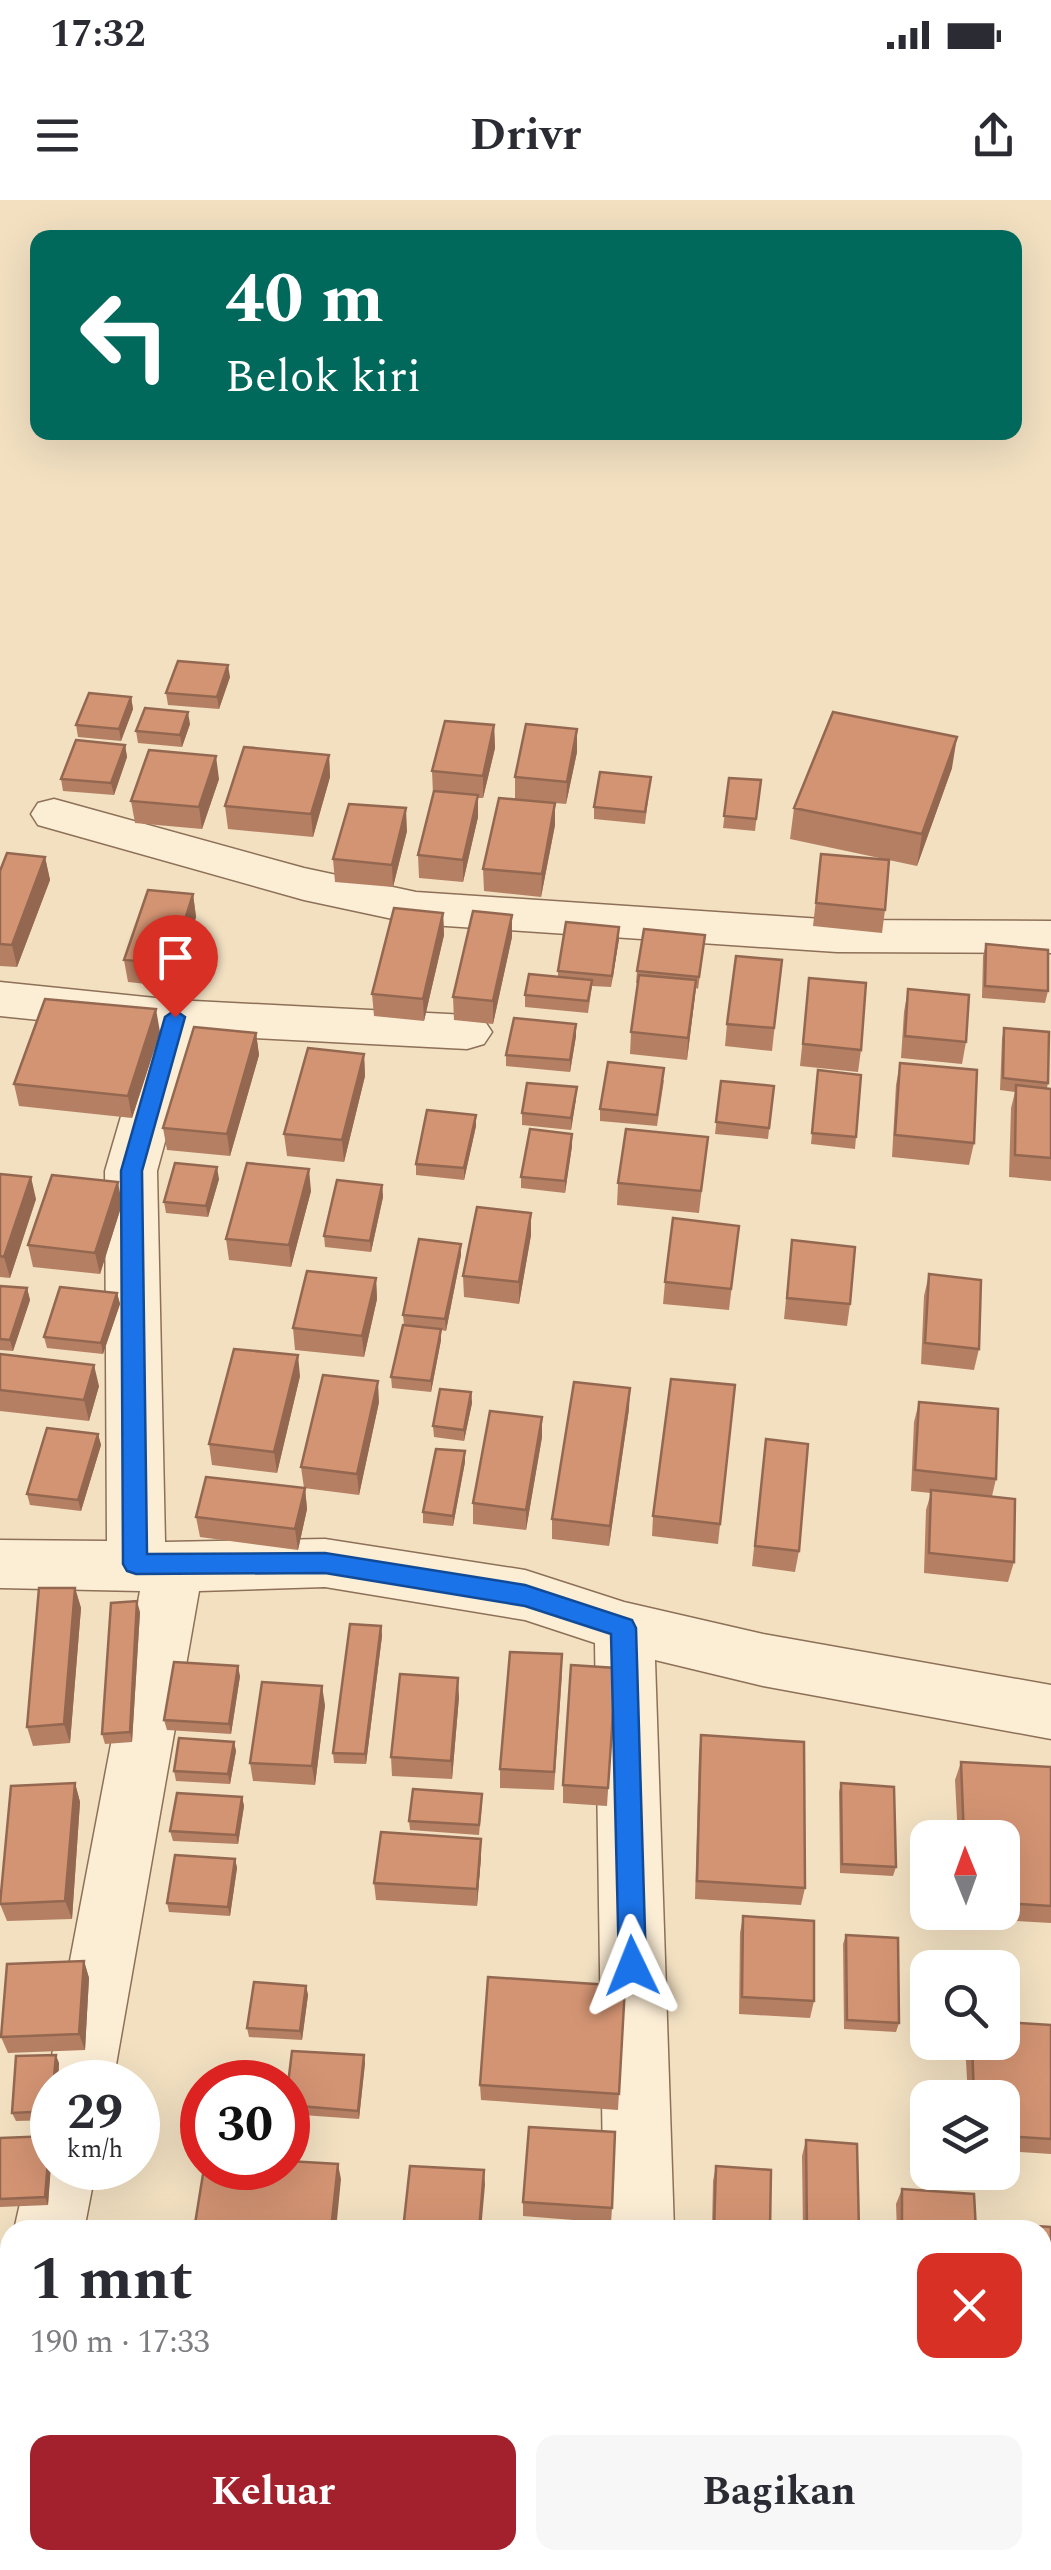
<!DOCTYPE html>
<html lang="id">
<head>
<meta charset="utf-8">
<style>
  :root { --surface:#fff; --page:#f7f7f7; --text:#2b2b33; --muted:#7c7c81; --accent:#a2212c }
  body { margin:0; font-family:Spectral,serif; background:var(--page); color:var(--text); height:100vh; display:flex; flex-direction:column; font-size:38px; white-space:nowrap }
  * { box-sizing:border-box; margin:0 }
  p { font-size:32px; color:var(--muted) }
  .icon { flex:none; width:55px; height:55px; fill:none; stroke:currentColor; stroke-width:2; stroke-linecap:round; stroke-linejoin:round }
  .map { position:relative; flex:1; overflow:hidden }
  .side { position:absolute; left:0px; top:2020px; width:1052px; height:350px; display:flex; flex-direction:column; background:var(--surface); border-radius:30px 30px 0 0; box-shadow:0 10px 40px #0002 }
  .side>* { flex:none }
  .guide { position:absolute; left:30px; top:30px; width:992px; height:210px; border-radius:20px; box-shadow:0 10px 40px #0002; background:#00695c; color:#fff; overflow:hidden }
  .needle { width:65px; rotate:359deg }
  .fabs { position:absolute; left:910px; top:1620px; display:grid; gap:20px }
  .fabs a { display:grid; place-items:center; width:110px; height:110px; border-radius:20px; background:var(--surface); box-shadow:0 10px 40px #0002; font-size:50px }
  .speed { position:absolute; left:30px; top:1860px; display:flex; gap:20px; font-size:50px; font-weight:700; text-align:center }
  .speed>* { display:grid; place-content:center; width:130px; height:130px; border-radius:50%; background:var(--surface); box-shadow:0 10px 40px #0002; line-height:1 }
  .speed small { font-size:25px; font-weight:400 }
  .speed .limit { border:15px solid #d22; background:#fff; color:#111 }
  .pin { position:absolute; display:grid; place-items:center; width:85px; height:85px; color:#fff; margin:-102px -42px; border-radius:50% 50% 50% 0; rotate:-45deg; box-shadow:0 0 10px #0007 }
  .pin .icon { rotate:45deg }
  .me { position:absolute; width:110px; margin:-55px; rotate:358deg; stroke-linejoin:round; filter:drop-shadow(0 0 8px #0008) }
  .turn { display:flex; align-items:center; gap:35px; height:210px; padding:0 30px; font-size:45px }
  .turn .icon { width:130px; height:130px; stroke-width:2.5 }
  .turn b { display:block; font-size:70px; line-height:85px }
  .round { display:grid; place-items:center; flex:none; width:105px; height:105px; border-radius:20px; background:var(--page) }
  .summary { display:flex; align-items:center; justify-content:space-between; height:170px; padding:0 30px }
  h1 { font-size:60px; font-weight:700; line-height:75px }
  .primary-button { display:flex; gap:20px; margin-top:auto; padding:20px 30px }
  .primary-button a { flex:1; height:115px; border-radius:20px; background:var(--accent); color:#fff; font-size:40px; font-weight:700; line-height:115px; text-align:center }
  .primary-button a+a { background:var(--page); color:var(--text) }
  .status { display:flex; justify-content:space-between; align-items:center; height:70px; padding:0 50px; background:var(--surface); direction:ltr }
  .status svg { height:28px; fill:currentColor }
  header { display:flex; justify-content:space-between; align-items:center; height:130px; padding:0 30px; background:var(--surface); font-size:45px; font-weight:700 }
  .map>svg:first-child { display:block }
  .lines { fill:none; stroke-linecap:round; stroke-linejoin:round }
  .minor-casing { stroke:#8d7057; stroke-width:3 }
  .minor { fill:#fcedd5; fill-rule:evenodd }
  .wall { fill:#b57f63 }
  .shaded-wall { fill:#946850 }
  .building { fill:#d39473; stroke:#946850; stroke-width:2.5 }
  .route { fill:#1a73e8; stroke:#114b97; stroke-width:2.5 }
</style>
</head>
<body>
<div class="status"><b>17:32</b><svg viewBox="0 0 49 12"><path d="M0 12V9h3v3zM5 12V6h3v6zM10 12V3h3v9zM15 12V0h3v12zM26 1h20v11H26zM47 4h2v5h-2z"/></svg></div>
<header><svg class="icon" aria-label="menu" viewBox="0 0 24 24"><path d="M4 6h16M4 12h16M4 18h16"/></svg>Drivr<svg class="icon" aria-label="share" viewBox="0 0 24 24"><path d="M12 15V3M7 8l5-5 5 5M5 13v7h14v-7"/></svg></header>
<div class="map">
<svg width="1051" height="2370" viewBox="0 0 1051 2370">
  <rect width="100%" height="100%" fill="#f2e0c1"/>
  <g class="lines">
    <defs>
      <path id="minor" d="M54,599L304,668L416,692L837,720L1051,721V753L837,752L416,724L304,700L38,625L31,614L38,603Z
        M0,782L175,800L467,815L484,820L492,832L484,844L467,849L194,835L157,971L165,1342L325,1339L525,1370L624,1402L763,1434L1051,1485V1539L763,1486L655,1460L674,2030H604L595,1443L525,1420L325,1387L199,1391L113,1882H52V1896L47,1882L140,1391L0,1388V1340L107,1341L105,971L146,831L0,816Z
        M52,1938V1968H96L84,2030H14L28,1968L38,1944Z
        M1042,2194L1051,2195V2267L1042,2266Z"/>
    </defs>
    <use href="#minor" class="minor-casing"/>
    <use href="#minor" class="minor"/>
  </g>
  <path class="wall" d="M230,477L219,509L168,505L166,493Z
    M131,497L133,509L121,541L78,537L76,525Z
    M190,524L182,547L138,543L136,531Z
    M494,525L495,548L483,598H478V617L463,682L419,678L418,655L433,594L432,571Z
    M577,529V552L566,604L555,603V625L541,697L484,691L483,669L515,599V577Z
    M125,545L127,557L114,595L63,591L61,579Z
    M329,555L330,577L313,637L228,629L225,606Z
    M952,568L917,666L790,639L794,608Z
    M651,577L645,624L594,619V607Z
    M729,578L761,580L755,631L723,628Z
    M219,579L202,629L135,623L131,601Z
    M407,631L393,687L335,682L333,659Z
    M821,654L885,710L882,733L813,726Z
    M45,657L50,680L17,767L0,766V671Z
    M193,694L196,717L174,787L128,782L124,760Z
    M443,713L444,735L424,821L374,816L372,794Z
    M512,737L493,824L454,820L453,797Z
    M619,739L611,787L592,786L588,813L525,807V795L558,776V771Z
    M986,744L1048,791L1045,803L982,798L983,756Z
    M704,747L698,789L696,788L687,860L630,854L631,832L638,783H636L637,771Z
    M782,760L772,851L725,846L727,824Z
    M809,778L861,850L858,872L800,866Z
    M908,789L966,842L962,864L901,858L904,812Z
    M1004,828L1048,883L1047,888L1051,889V981L1009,977L1011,908L1015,892L1000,890L1002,839Z
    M160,832L132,918L19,906L14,884Z
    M256,833L259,855L230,956L167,950L163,928Z
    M576,836L570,872L506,866V855Z
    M364,854L365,876L344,962L287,956L284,934Z
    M900,863L974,943L969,965L892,957L896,885Z
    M818,870L856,937L855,949L811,944Z
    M664,880L657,926L600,921V909Z
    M721,881L774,886L768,939L715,934Z
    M576,899L571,930L522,925V913Z
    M476,915V926L464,980L416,975V964Z
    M572,934V946L565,993L521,988V977Z
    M708,937L699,1013L617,1005L618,983Z
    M0,974L36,999L10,1078L0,1077Z
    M219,979L208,1017L166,1013L164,1002Z
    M382,985L383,997L371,1052L325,1047L324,1036Z
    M311,991L291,1067L229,1060L226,1039Z
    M122,1004L100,1074L33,1067L28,1045Z
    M739,1026L729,1110L663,1104L665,1082Z
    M531,1035L519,1104L464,1097L463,1076Z
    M792,1040L850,1104L847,1126L784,1119Z
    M461,1044V1055L446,1131L441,1130V1140L431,1192L392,1188L391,1177L404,1125L403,1115Z
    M929,1074L979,1149L974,1170L921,1164L924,1096Z
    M376,1078L377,1099L364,1157L295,1150L293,1128Z
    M0,1086L27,1088L30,1100L13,1151L0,1150Z
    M117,1093L120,1104L103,1154L47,1148L44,1137Z
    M0,1154L99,1186L89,1221L0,1211Z
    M300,1176L277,1273L212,1265L209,1244Z
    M735,1185L718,1344L652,1336L653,1316Z
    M471,1192L472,1203L464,1241L434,1237L433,1226Z
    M379,1202L359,1295L304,1288L301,1267Z
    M919,1202L996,1279L992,1296L1014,1362L1008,1382L924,1373L926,1310L931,1293L911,1291L914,1222Z
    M629,1209L609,1346L552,1339V1319Z
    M542,1217V1237L526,1330L473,1324V1303Z
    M98,1234L101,1245L81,1311L30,1305L27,1294Z
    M766,1239L799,1351L795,1372L752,1366Z
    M465,1262L453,1326L423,1323V1312Z
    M305,1288L307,1309L298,1350L200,1337L196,1317Z
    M75,1388L81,1408L70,1543L33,1546L27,1527Z
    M140,1412L132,1542L105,1544L102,1534Z
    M381,1426L382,1436L366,1564L334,1563L333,1553Z
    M616,1468L607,1606L563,1603V1585Z
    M562,1474L554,1590L500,1588V1569Z
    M240,1476L231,1534L167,1530L164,1520Z
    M459,1497L452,1579L392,1576L391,1557Z
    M325,1505L315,1585L253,1581L250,1563Z
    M701,1535L805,1688L801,1705L695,1699L699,1554Z
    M234,1542L236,1551L230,1584L176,1581L174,1571Z
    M961,1562L1051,1567V1723L961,1718V1712H1002V1638H958L955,1580Z
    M75,1583L80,1602L72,1719L7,1721L0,1704Z
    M841,1583L896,1667L893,1676L840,1673L839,1592Z
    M242,1597L244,1606L238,1644L173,1641L170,1631Z
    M482,1604L479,1635L410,1630L409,1621Z
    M481,1639V1657L477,1706L376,1700L374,1683Z
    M235,1659L237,1668L230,1716L169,1712L167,1703Z
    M743,1716L814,1801L810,1818L739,1814L740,1733Z
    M846,1735L899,1823L896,1832L844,1829L843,1744Z
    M84,1761L89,1778L85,1850L8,1853L1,1837Z
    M306,1786L308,1795L302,1840L249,1837L247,1828Z
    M625,1786L618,1910L481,1900L480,1885Z
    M1051,1825V1954L1002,1951V1898H968L965,1842H1002Z
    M59,1863L58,1882H52V1920L16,1921L12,1913Z
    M365,1863L359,1919L288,1914V1884Z
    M0,1938L52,1942L48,2005L0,2007Z
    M806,1940L859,2030H803L802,1956Z
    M716,1966L770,2030H712L713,1981Z
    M902,1989L976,2030H897L896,2004Z
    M523,2002L612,2008L611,2023L523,2016Z
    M1021,2025L1051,2027V2174L1042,2173V2030H1018Z
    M899,2360H1017L1018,2370H899Z"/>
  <path class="shaded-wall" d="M228,465L230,477L219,509L217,497Z
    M131,497L133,509L121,541L119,529Z
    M188,512L190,524L182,547L180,535Z
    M494,525L495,548L483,598V576Z
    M577,529V552L566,604L567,582Z
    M957,537L952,568L917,666L922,634Z
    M125,545L127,557L114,595L111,583Z
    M329,555L330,577L313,637L311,614Z
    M216,556L219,579L202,629L199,607Z
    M478,595V617L463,682V660Z
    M555,603V625L541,697L542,674Z
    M406,608L407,631L393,687L392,665Z
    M45,657L50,680L17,767L12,745Z
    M193,694L196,717L174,787L171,764Z
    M443,713L444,735L424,821L423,799Z
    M512,715V737L493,824V801Z
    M619,727V739L611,787L612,776Z
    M696,780L694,803L687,860L688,838Z
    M156,809L160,832L132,918L128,896Z
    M576,824V836L570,872V860Z
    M256,833L259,855L230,956L227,934Z
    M364,854L365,876L344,962L342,940Z
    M577,887L576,899L571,930V918Z
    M476,915V926L464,980V968Z
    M572,934V946L565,993V981Z
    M217,967L219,979L208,1017L206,1006Z
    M309,969L311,991L291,1067L289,1045Z
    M31,977L36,999L10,1078L4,1057Z
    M118,982L122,1004L100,1074L95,1053Z
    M382,985L383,997L371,1052L370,1041Z
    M531,1013V1035L519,1104V1082Z
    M461,1044V1055L446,1131L445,1119Z
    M376,1078L377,1099L364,1157L362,1136Z
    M27,1088L30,1100L13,1151L10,1140Z
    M117,1093L120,1104L103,1154L101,1143Z
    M441,1129V1140L431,1192V1181Z
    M298,1155L300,1176L277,1273L274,1252Z
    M94,1165L99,1186L89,1221L84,1200Z
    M378,1181L379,1202L359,1295L357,1274Z
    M630,1188L629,1209L609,1346L610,1326Z
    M471,1192L472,1203L464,1241V1230Z
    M542,1217V1237L526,1330V1310Z
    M98,1234L101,1245L81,1311L78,1300Z
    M465,1251V1262L453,1326V1316Z
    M305,1288L307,1309L298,1350L295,1329Z
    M75,1388L81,1408L70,1543L64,1524Z
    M137,1401L140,1412L132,1542L130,1532Z
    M381,1426L382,1436L366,1564L365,1554Z
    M238,1466L240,1476L231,1534L229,1524Z
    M458,1478L459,1497L452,1579L451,1561Z
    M322,1486L325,1505L315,1585L312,1566Z
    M234,1542L236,1551L230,1584L228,1574Z
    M75,1583L80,1602L72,1719L65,1701Z
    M242,1597L244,1606L238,1644L236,1635Z
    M481,1639V1657L477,1706V1689Z
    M235,1659L237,1668L230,1716L228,1707Z
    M84,1761L89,1778L85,1850L79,1834Z
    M306,1786L308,1795L302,1840L300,1831Z
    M56,1855L59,1863L58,1882H53Z
    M364,1855L365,1863L359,1919L358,1911Z
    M50,1936L52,1942V1953L48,2005L45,1997Z
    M338,1964L341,1979L336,2030H331Z
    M484,1970L485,1985L481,2030H479Z
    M162,2360H169L167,2370H160Z
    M300,2360H305L304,2370H299Z"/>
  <path class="building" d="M178,461L228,465L217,497L166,493Z
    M89,493L131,497L119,529L76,525Z
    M145,508L188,512L180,535L136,531Z
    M833,512L957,537L922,634L794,608Z
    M445,521L494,525L483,576L432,571Z
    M526,524L577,529L567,582L515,577Z
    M76,540L125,545L111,583L61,579Z
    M244,547L329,555L311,614L225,606Z
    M149,550L216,556L199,607L131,601Z
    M600,572L651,577L645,612L594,607Z
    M729,578L761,580L756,619L724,616Z
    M434,591L478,595L463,660L418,655Z
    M499,598L555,603L542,674L483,669Z
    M349,604L406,608L392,665L333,659Z
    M7,653L45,657L12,745L0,744V671Z
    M821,654L889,660L885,710L816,703Z
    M148,690L193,694L171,764L124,760Z
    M394,708L443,713L423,799L372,794Z
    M473,711L512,715L493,801L453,797Z
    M566,722L619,727L612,776L558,771Z
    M644,729L705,735L699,777L637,771Z
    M986,744L1048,750V791L985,786Z
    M736,756L782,760L774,828L727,824Z
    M529,774L592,780L588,801L525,795Z
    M639,775L696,780L688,838L631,832Z
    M809,778L866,783L861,850L803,844Z
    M908,789L969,795L966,842L905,836Z
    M45,799L156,809L128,896L14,884Z
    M514,818L576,824L570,860L506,855Z
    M194,827L256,833L227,934L163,928Z
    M1004,828L1049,832L1048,883L1003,878Z
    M308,848L364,854L342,940L284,934Z
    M608,862L664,868L657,915L600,909Z
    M900,863L977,870L974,943L895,935Z
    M818,870L861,875L856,937L812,933Z
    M721,881L774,886L769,928L716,922Z
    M527,883L577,887L571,918L522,913Z
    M1016,885L1051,889V958L1015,955Z
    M427,910L476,915L464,968L416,964Z
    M530,929L572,934L565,981L521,977Z
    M626,929L708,937L701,991L618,983Z
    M175,963L217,967L206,1006L164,1002Z
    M247,963L309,969L289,1045L226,1039Z
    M0,974L31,977L4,1057L0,1056Z
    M52,975L118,982L95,1053L28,1045Z
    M337,980L382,985L370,1041L324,1036Z
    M477,1007L531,1013L519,1082L463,1076Z
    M673,1018L739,1026L731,1089L665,1082Z
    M419,1039L461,1044L445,1119L403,1115Z
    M792,1040L855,1047L850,1104L787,1098Z
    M307,1071L376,1078L362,1136L293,1128Z
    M929,1074L981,1080L979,1149L925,1143Z
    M0,1086L27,1088L10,1140L0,1139Z
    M60,1087L117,1093L101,1143L44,1137Z
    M403,1125L441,1129L431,1181L391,1177Z
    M234,1149L298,1155L274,1252L209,1244Z
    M0,1154L94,1165L84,1200L0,1190Z
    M323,1175L378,1181L357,1274L301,1267Z
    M671,1179L735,1185L720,1324L653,1316Z
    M574,1182L630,1188L610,1326L552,1319Z
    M440,1189L471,1192L464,1230L433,1226Z
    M919,1202L998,1209L996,1279L915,1270Z
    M490,1211L542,1217L526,1310L473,1303Z
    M47,1228L98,1234L78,1300L27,1294Z
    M766,1239L808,1244L799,1351L755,1346Z
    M436,1249L465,1251L453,1316L423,1312Z
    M206,1277L305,1288L295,1329L196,1317Z
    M931,1290L1015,1299L1014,1362L929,1353Z
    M39,1388H75L64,1524L27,1527Z
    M137,1401L130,1532L102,1534L111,1403Z
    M350,1424L381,1426L365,1554L333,1553Z
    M510,1452L562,1454L554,1572L500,1569Z
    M174,1462L238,1466L229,1524L164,1520Z
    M571,1465L616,1468L608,1588L563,1585Z
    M400,1474L458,1478L451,1561L391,1557Z
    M262,1482L322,1486L312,1566L250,1563Z
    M701,1535L804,1542L805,1688L697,1681Z
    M179,1538L234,1542L228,1574L174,1571Z
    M961,1562L1051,1567V1706L1002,1703V1638H964Z
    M75,1583L65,1701L0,1704L11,1586Z
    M841,1583L894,1587L896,1667L842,1664Z
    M413,1589L482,1594L479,1625L409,1621Z
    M177,1593L242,1597L236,1635L170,1631Z
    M381,1632L481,1639L477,1689L374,1683Z
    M175,1655L235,1659L228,1707L167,1703Z
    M743,1716L814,1721V1801L742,1797Z
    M846,1735L898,1738L899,1823L847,1820Z
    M84,1761L79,1834L1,1837L7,1764Z
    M488,1777L625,1786L619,1894L480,1885Z
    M254,1782L306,1786L300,1831L247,1828Z
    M1002,1822L1051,1825V1939L1002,1936V1898H974L972,1842H1002Z
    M292,1851L364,1855L358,1911L288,1905V1884Z
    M56,1855L51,1911L12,1913L16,1856Z
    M529,1927L615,1932L612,2008L523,2002Z
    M50,1936L45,1997L0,1999V1938Z
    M806,1940L857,1944L859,2030H807Z
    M288,1961L338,1964L331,2030H194L204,1968H288Z
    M410,1966L484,1970L479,2030H403Z
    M716,1966L771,1970L770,2030H714Z
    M902,1989L974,1994L976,2030H902Z
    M1021,2025L1051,2027V2161L1042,2160V2030H1021Z
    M101,2360H162L160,2370H100Z
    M224,2360H300L299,2370H223Z
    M396,2360H455L454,2370H395Z
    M503,2360H566V2370H502Z
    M615,2360H698V2370H614Z
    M752,2360H809V2370H752Z
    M905,2360H1017L1018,2370H905Z"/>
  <path class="route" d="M175,810L185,817L142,971L147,1354L325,1353L525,1385L632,1420L636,1428L646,1766L642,1775L632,1779L623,1775L619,1766L611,1434L525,1406L325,1373L136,1374L127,1371L123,1364L121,971L165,817Z"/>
</svg>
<div class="fabs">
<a><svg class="needle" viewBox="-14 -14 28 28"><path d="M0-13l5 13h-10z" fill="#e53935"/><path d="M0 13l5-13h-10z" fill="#7c7c81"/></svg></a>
<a><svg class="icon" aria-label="search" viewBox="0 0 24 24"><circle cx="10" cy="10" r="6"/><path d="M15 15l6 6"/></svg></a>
<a><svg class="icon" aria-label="layers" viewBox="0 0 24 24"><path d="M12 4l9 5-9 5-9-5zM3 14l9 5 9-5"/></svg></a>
</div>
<div class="speed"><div>29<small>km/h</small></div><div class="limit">30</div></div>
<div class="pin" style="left:175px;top:817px;background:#d93025"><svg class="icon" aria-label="arrive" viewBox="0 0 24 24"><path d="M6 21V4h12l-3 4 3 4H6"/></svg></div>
<svg class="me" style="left:632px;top:1766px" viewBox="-20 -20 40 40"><path d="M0-17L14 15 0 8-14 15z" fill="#1a73e8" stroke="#fff" stroke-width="4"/></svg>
<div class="guide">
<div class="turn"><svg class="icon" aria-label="left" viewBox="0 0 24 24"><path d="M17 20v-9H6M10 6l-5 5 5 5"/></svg><div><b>40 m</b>Belok kiri</div></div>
</div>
<section class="side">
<div class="summary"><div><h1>1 mnt</h1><p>190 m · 17:33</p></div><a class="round" style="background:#d93025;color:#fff"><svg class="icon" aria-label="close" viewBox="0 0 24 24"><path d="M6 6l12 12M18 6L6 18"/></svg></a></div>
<div class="primary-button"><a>Keluar</a><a>Bagikan</a></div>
</section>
</div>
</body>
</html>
